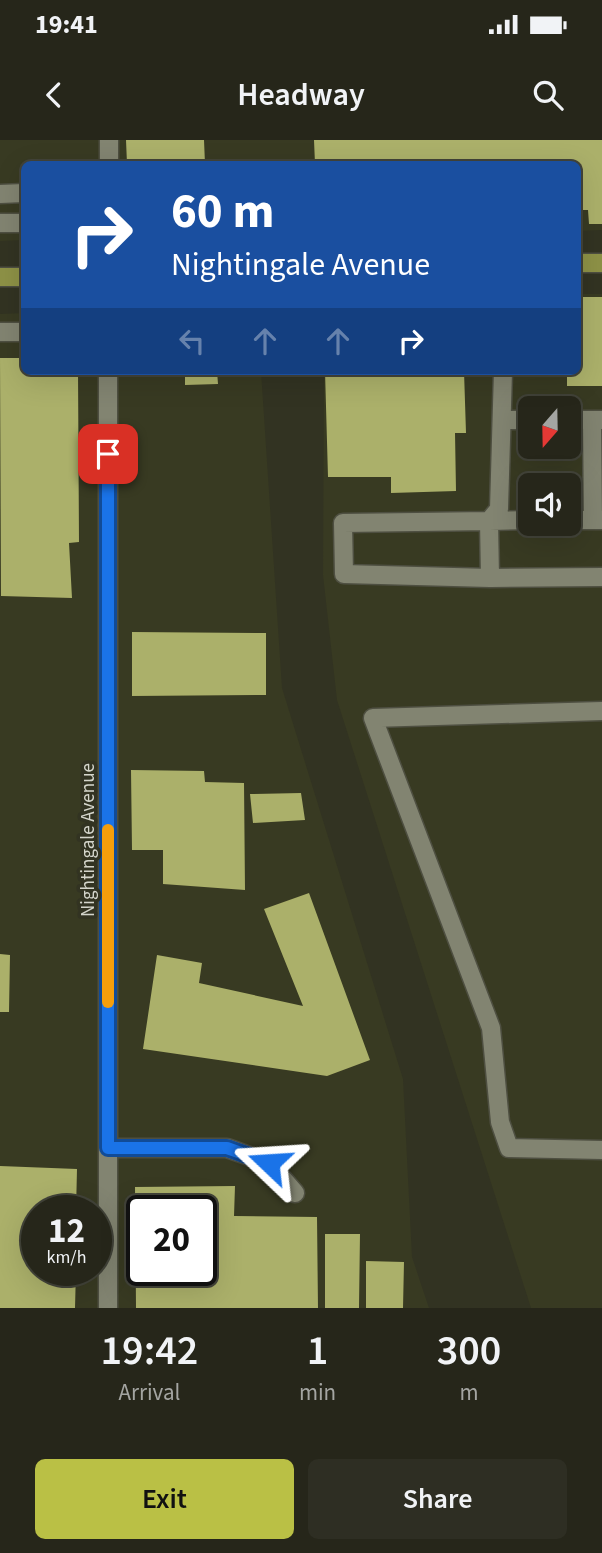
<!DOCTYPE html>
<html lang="en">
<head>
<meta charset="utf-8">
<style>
  :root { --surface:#26261a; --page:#2e2e23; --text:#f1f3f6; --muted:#a4a5a2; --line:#424339; --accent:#bac045 }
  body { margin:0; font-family:"Source Sans 3",sans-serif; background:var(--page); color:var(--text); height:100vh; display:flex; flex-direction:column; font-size:26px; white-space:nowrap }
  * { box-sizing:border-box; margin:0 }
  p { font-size:23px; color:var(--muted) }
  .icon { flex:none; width:38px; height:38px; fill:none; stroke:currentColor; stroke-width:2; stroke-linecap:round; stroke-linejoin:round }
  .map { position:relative; height:1168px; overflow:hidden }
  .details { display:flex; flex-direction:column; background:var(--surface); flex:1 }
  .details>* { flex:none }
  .hud { position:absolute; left:21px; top:21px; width:560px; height:214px; border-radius:10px; box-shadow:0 7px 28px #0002,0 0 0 2px var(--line); background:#1a4fa0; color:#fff; overflow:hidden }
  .needle { width:46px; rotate:200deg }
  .controls { position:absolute; left:518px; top:256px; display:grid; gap:14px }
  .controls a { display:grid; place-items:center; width:63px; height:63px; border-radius:10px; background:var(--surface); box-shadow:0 7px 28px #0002,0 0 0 2px var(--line); font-size:35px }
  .speed { position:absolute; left:21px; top:1055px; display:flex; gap:14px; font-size:35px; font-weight:700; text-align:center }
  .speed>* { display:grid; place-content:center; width:91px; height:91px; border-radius:50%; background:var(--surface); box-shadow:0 7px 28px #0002,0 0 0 2px var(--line); line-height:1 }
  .speed small { font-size:18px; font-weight:400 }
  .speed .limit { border:4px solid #111; border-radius:10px; background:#fff; color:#111 }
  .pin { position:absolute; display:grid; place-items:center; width:60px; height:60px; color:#fff; margin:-30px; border-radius:14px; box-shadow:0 4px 10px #0006 }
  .me { position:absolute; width:77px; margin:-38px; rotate:290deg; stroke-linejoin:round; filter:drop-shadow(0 0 5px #0008) }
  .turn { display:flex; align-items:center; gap:24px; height:147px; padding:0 35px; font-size:32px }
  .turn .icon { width:91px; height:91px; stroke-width:2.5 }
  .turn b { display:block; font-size:49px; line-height:60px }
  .lanes { display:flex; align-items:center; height:66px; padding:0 35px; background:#0003; justify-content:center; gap:35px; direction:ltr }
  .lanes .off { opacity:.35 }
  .eta { display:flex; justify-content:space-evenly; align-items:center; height:119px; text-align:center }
  .eta b { font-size:42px; font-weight:600; line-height:49px }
  .action { display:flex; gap:14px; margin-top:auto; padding:14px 35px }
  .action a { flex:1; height:80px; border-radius:10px; background:var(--accent); color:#111; font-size:28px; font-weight:600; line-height:80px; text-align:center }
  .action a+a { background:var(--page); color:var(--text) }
  .status { display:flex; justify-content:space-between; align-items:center; height:49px; padding:0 35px; background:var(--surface); direction:ltr }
  .status svg { height:19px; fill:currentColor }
  header { display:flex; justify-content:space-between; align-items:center; height:91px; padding:0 35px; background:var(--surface); font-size:32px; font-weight:600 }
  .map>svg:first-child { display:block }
  .built { fill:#383a22; fill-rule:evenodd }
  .building { fill:#abb06a; fill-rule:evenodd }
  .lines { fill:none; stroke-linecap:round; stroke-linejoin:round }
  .minor-casing { stroke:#4e4f41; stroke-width:21 }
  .major-casing { stroke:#4e4f41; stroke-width:21 }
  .minor { stroke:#828471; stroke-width:18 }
  .major { stroke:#8d9146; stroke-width:18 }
  .route-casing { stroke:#114b97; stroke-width:18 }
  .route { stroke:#1a73e8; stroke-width:12 }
  .slow { stroke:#f59e0b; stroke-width:12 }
  .labels { text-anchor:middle; stroke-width:7; stroke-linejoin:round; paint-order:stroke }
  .street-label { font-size:19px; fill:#d4d5cb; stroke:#323322 }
</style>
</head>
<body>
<div class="status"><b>19:41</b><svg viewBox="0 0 49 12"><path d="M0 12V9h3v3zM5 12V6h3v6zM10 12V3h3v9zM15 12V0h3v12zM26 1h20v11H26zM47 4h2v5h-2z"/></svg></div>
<header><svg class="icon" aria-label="back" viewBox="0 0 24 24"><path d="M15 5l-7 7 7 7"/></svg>Headway<svg class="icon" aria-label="search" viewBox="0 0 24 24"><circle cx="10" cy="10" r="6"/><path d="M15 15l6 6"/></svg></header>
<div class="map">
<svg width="602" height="1168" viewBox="0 0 602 1168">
  <rect width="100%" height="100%" fill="#323322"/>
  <path class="built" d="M0,0H602V90L578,91V24H24V100L0,101Z
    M578,154H602V1168H531L337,560L323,435L324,231H578ZM530,268H569V306H530ZM530,345H569V383H530Z
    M24,173V231H261L282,548L403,939L412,1117L429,1168H0V174ZM37,1071H96V1130H37ZM142,1071H201V1130H142Z"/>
  <path class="building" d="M126,0H204L205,24H127Z
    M314,0H602V84H589L588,70H578V24H315Z
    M578,157H602V246H567V231H578Z
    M0,218H24V231H78L79,402L69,403L72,458L1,456Z
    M185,231H217L218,244L185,245Z
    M325,231H464L466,293H455L456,351L391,353V337H328Z
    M132,492L266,493V555L132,556Z
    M131,630L204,631L205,642L244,643L245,750L163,744V710H132Z
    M301,653L305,680L253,683L250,654Z
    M309,753L370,920L327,936L143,909L157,815L202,823L199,843L303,866L264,769Z
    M0,814L10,815L9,872H0Z
    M0,1026L77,1029L76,1071H37V1130H76L75,1168H0Z
    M235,1046L234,1076L317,1077L318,1168H136L135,1047ZM142,1071H201V1130H142Z
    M325,1094H360L359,1168H325Z
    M366,1121L404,1122L403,1168H366Z"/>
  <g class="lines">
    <defs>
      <path id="minor" d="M109,0V24
        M0,54L24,53
        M0,83H24
        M0,192H24
        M108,231V1168
        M503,231L499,369L489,381L530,380
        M503,280H530
        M569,280H602
        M592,280L593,380
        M569,380H602
        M490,438L344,434L343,383L489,381L490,438L602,437
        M602,571L373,578L491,888L500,982L509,1008L602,1010
        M108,1008H227L269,1023L295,1053"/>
      <path id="major" d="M578,123H602
        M0,137H24"/>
    </defs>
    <use href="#minor" class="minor-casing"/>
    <use href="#major" class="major-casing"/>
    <use href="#minor" class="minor"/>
    <use href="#major" class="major"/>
  </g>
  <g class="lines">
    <defs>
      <path id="route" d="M108,314V1008H227L269,1023"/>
    </defs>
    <use href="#route" class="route-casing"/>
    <use href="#route" class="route"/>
    <path class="slow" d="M108,690V862"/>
  </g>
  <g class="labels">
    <g class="street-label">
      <text transform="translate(87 700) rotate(-90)" y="7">Nightingale Avenue</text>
    </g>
  </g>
</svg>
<div class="controls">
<a><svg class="needle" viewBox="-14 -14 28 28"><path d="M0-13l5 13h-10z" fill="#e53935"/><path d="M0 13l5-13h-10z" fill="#a4a5a2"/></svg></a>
<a><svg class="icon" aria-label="sound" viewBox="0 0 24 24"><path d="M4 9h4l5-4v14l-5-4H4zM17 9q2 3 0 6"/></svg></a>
</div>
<div class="speed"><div>12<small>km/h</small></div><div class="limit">20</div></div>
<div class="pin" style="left:108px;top:314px;background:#d93025"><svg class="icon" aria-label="arrive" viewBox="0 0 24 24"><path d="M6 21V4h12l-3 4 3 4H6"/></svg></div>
<svg class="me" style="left:269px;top:1023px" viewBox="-20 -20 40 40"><path d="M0-17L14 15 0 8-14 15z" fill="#1a73e8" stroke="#fff" stroke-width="4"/></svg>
<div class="hud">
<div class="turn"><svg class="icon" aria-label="right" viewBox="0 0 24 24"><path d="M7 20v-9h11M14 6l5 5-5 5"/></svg><div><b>60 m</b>Nightingale Avenue</div></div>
<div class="lanes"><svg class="icon off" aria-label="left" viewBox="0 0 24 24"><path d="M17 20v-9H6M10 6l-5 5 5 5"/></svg><svg class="icon off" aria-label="ahead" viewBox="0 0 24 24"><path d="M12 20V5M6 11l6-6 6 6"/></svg><svg class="icon off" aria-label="ahead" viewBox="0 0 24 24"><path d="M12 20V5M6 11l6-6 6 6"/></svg><svg class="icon" aria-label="right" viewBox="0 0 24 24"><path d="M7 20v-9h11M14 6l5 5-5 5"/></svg></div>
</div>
</div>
<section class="details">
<div class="eta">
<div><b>19:42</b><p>Arrival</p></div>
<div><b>1</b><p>min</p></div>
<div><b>300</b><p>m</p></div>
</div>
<div class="action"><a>Exit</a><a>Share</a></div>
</section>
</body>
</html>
